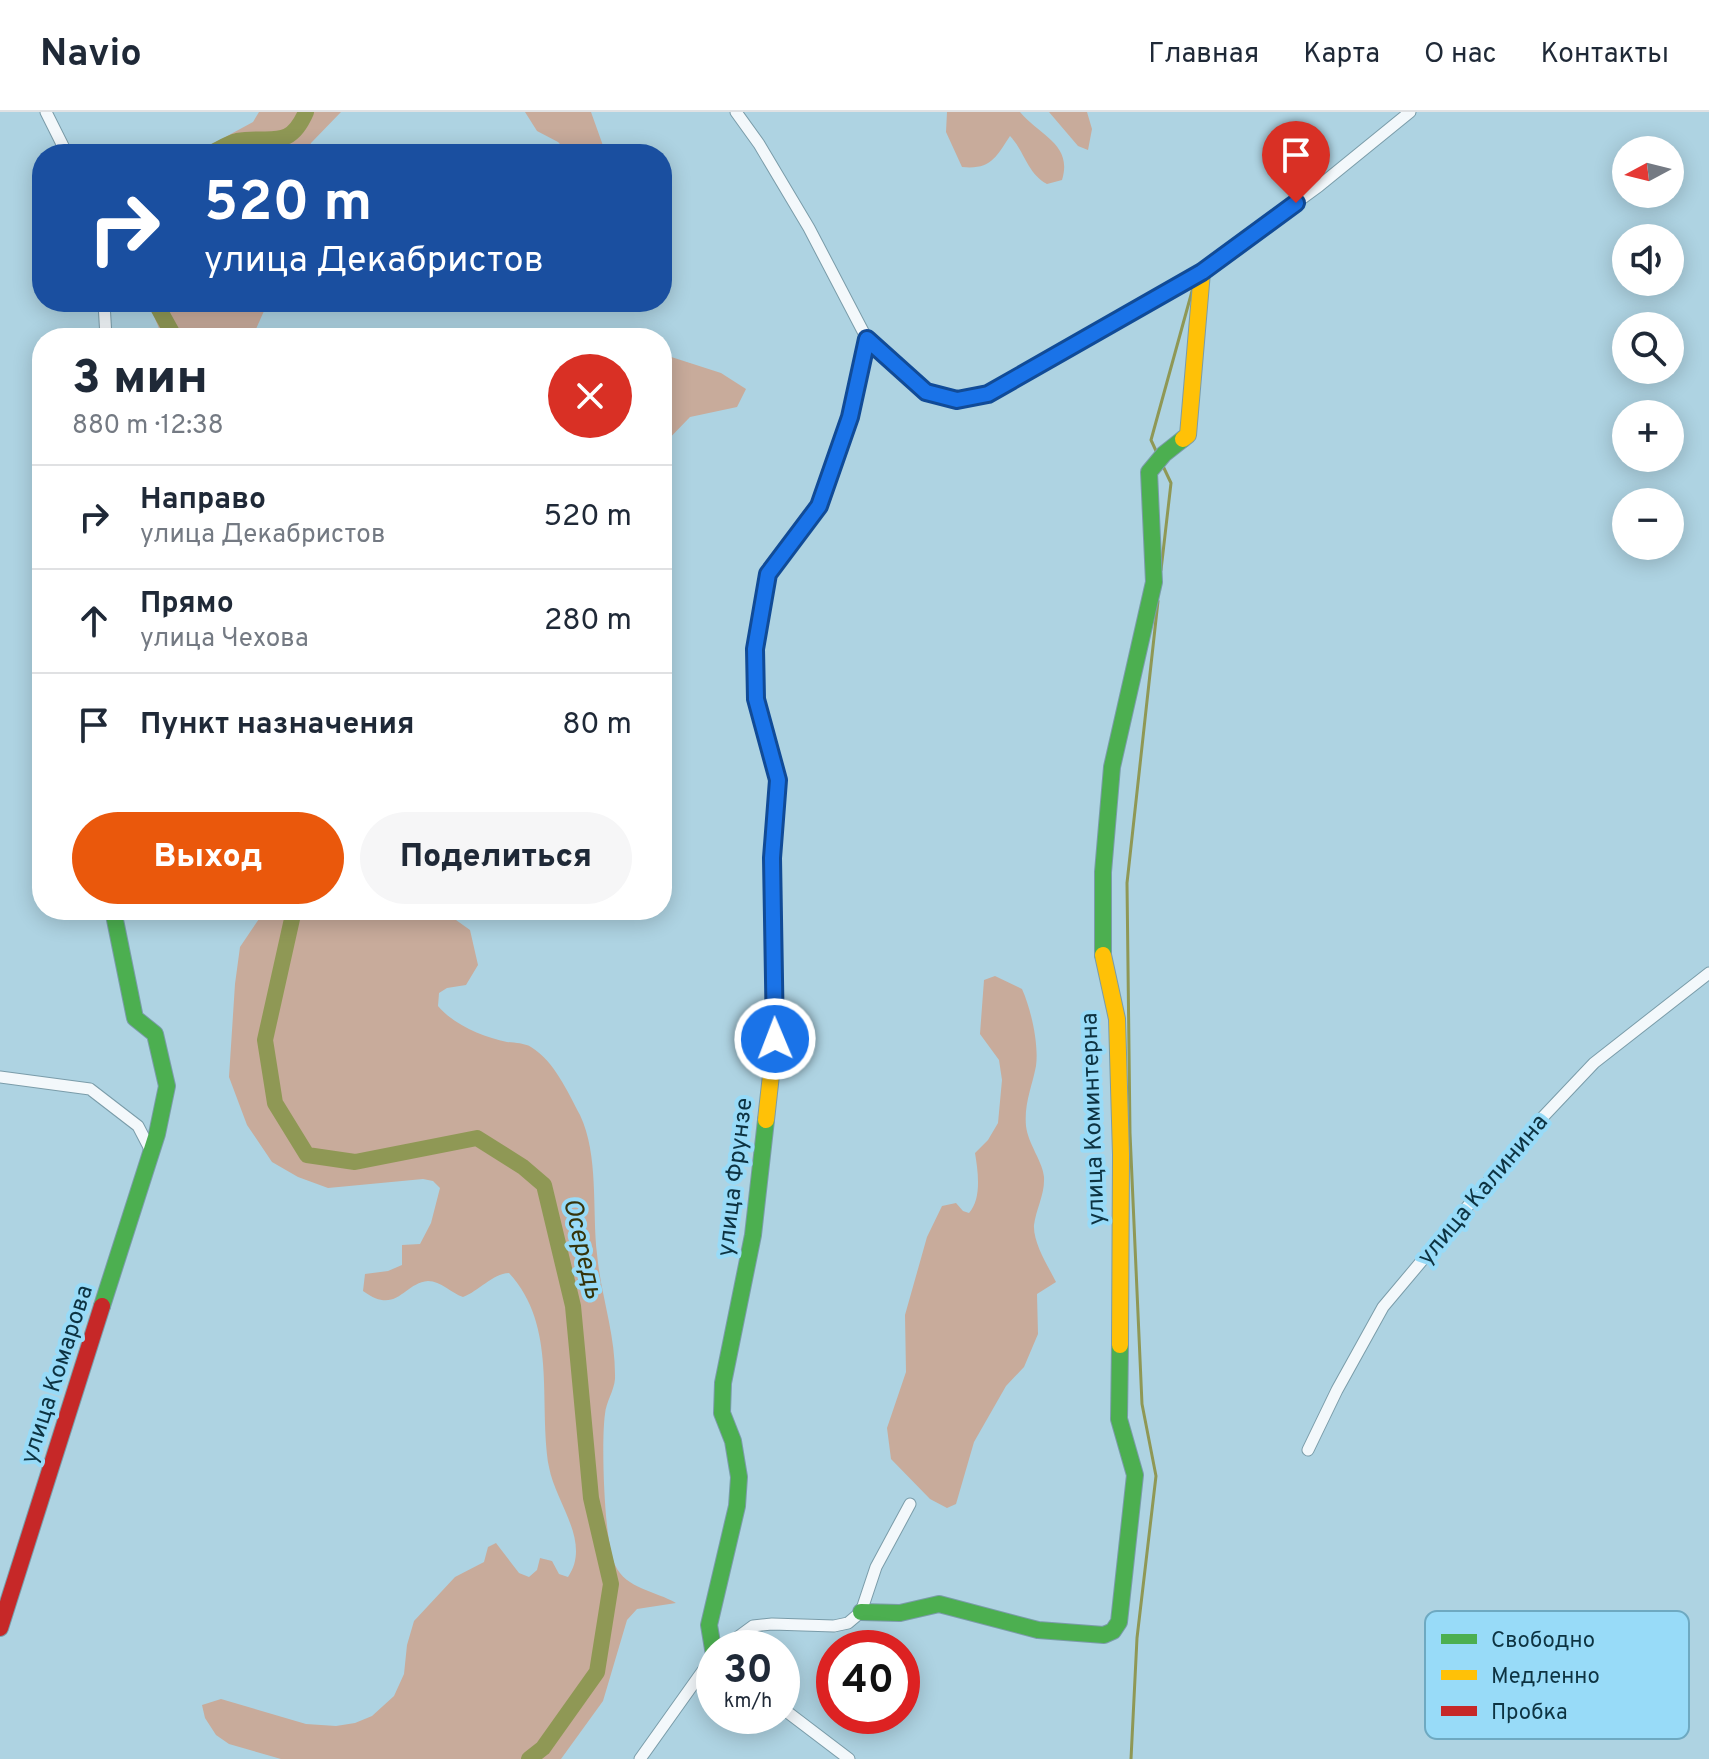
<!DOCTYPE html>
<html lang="ru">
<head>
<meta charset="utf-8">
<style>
  :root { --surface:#fff; --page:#f6f6f7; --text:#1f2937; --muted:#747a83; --line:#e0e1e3; --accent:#ea580c }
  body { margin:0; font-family:Overpass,sans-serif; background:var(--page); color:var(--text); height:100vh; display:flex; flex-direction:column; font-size:30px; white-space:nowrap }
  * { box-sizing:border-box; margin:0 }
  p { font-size:26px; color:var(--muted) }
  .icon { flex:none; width:44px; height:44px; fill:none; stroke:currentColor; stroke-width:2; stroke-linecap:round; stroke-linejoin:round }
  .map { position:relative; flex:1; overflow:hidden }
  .sheet { position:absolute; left:32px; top:216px; width:640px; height:592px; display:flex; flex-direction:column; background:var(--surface); border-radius:32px; box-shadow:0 4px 20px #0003 }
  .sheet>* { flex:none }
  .banner { position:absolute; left:32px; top:32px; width:640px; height:168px; border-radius:32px; box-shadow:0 4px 20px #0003; background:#1a4fa0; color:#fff; overflow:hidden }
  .needle { width:52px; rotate:263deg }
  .controls { position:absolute; left:1612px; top:24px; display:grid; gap:16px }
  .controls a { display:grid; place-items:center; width:72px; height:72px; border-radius:50%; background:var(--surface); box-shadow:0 4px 20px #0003; font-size:40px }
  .speed { position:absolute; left:696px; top:1518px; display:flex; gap:16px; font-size:40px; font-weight:700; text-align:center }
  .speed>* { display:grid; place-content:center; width:104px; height:104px; border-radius:50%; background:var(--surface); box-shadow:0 4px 20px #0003; line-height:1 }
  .speed small { font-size:20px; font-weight:400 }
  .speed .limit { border:12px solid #d22; background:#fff; color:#111 }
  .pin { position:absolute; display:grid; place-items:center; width:68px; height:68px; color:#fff; margin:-82px -34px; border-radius:50% 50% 50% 0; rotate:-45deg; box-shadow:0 0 8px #0007 }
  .pin .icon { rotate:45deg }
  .me { position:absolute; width:88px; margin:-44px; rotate:359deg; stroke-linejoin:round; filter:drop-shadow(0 0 6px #0008) }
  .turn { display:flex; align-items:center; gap:28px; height:168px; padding:0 40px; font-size:36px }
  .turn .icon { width:104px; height:104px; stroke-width:2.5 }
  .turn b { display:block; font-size:56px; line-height:68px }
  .round { display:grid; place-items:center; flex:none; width:84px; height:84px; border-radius:42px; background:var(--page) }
  .head { display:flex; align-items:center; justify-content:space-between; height:136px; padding:0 40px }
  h1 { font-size:48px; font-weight:800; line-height:60px }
  .action { display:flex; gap:16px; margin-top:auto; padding:16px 40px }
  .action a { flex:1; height:92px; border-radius:48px; background:var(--accent); color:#fff; font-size:32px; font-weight:800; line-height:92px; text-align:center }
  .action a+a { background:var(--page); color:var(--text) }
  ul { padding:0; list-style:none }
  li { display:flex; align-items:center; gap:24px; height:104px; padding:0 40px; border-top:2px solid var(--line) }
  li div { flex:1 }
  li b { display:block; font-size:30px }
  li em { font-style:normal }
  header { display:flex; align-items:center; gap:48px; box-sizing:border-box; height:112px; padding:0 40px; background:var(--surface); border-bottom:2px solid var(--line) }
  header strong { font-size:38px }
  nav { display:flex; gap:44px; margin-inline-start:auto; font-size:28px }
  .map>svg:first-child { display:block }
  .forest { fill:#c8ab9b }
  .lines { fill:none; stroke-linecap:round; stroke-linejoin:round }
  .stream { stroke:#8f9855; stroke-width:3 }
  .river { stroke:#8f9855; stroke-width:16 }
  .street-casing { stroke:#7a9ca9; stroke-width:13 }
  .fast-casing { stroke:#7a9ca9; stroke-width:18 }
  .slow-casing { stroke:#7a9ca9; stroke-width:18 }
  .jam-casing { stroke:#7a9ca9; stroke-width:18 }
  .street { stroke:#f3f8fb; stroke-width:11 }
  .fast { stroke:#4caf50; stroke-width:16 }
  .slow { stroke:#ffc107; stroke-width:16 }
  .jam { stroke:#c62828; stroke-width:16 }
  .route-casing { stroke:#114b97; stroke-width:20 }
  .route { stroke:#1a73e8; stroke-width:14 }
  .labels { text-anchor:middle; stroke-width:8; stroke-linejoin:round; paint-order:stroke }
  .street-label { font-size:24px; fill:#0d3342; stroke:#98dbf8 }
  .water-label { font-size:26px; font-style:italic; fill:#35330a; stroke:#98dbf8 }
  .key { fill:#98dbf8; stroke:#6ea9c1; stroke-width:2 }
  .key-label { font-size:22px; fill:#0d3342 }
</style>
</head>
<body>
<header>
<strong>Navio</strong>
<nav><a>Главная</a><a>Карта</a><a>О нас</a><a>Контакты</a></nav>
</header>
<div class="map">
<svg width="1709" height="1647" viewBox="0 0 1709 1647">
  <rect width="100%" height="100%" fill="#aed3e2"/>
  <path class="forest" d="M259,0H341L311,31L306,42H194L253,10Z
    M525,0H591L606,42H570L558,30L537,19Z
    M947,0H1020C1040,24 1073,32 1062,68L1047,72C1027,61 1025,40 1010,24C996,45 991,58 962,55L946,20Z
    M1049,0H1087L1092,17L1088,38L1078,34Z
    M148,190H268L252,226H163Z
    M662,242L721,261L746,277L737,295L690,305L662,334Z
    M265,798H442L470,818L478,853L466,873L447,876L439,881L438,894C454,913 483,925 507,930C515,931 524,931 531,935C555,950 567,979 580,1003C599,1043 592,1099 597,1142C601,1185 616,1223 615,1267C614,1279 606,1290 605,1302C601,1329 604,1430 615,1453C626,1477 656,1479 676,1491L637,1497L627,1508L603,1589L561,1647H281L229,1632L216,1623L205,1606L202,1593L221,1587L306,1612L336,1614L355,1611L372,1604L394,1584L404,1562L407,1533L414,1509L455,1465L484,1450L488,1435L496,1431L519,1461L529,1465L537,1458L540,1446L552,1449L559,1462L568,1465C592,1430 555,1390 549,1355C538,1290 558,1214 509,1161C492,1162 479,1179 463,1185C451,1181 441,1169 428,1169C403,1171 397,1204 363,1179L365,1162L388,1159L402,1153V1133L420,1132L431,1111L440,1076L433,1069L423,1067L328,1076L298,1065L272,1050L247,1013L229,965L235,872L240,835Z
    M995,864L1022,877C1031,897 1039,932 1036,954C1032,975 1024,991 1026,1014C1028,1032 1043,1050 1044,1065C1045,1082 1036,1097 1034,1113C1033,1131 1048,1154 1056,1170L1037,1182L1038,1222L1024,1255L1006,1274L974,1330L956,1392L947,1396L930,1387L891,1347L887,1316L906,1260L905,1203L927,1125L942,1094L956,1091L963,1099L969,1101C982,1087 978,1059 975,1041L988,1028L998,1011L1002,968L999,948L980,922L984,868Z"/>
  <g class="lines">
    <path class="stream" d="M1157,341L1151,328L1194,172
      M1161,458L1171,371L1162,352
      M1131,1647L1137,1526L1156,1364L1142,1292L1130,1021L1127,771L1158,489"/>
    <path class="river" d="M209,42C218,38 228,31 237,29C272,23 289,39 306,0
      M155,190L175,226
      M294,798L265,928L275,991L307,1043L355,1050L477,1026L523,1055L544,1073L573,1194L591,1386L611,1472L597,1560L543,1636L529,1647"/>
    <defs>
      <path id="street" d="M46,0L67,42
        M736,0L759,32L809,116L867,227L926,280L957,288L988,282L1202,160L1319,74L1410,0
        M104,190L106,226
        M0,965L90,977L138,1014L151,1039
        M1308,1338L1337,1278L1383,1195L1541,1007L1594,951L1709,861
        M723,1536L753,1514L772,1512L834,1514L848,1511L861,1500L876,1455L910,1392
        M782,1596L849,1647
        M640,1647L714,1543"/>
      <path id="fast" d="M772,645L756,587L755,537L768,462L819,394L850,305L867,227
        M1103,843V760L1112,655L1154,470L1149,360L1164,342L1183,327
        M102,1194L157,1022L167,974L155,922L135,906L113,798
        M861,1500L900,1501L939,1492L1038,1518L1104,1523L1113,1519L1119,1510L1135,1363L1119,1307L1120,1233
        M714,1543L709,1513L737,1394L739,1365L733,1329L722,1301L723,1271L753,1123L766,1008"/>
      <path id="slow" d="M1183,327L1188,323L1202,160
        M1103,843L1117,907L1121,1043L1120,1233
        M766,1008L775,927L772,746L778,668L772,645"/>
      <path id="jam" d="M0,1516L102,1194"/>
    </defs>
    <use href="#street" class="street-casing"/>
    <use href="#fast" class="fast-casing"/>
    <use href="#slow" class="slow-casing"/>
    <use href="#jam" class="jam-casing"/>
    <use href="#street" class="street"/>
    <use href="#fast" class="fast"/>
    <use href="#slow" class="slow"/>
    <use href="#jam" class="jam"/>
  </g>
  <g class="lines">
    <defs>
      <path id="route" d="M775,927L772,746L778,668L756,587L755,537L768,462L819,394L850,305L867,227L926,280L957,288L988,282L1202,160L1296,91"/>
    </defs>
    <use href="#route" class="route-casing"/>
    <use href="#route" class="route"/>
  </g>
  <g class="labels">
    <g class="street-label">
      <text transform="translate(1092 1007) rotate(-92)" y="8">улица Коминтерна</text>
      <text transform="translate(734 1065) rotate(-83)" y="8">улица Фрунзе</text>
      <text transform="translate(1482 1077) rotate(-50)" y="8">улица Калинина</text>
      <text transform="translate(56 1262) rotate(-72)" y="8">улица Комарова</text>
    </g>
    <g class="water-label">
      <text transform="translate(584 1136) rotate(77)" y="9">Осередь</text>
    </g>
  </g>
  <rect x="1425" y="1499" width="264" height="128" rx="12" class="key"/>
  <rect x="1441" y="1522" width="36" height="10" fill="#4caf50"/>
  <rect x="1441" y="1558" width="36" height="10" fill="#ffc107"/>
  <rect x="1441" y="1594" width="36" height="10" fill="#c62828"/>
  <g class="key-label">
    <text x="1491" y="1535">Свободно</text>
    <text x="1491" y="1571">Медленно</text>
    <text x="1491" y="1607">Пробка</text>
  </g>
</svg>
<div class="controls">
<a><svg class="needle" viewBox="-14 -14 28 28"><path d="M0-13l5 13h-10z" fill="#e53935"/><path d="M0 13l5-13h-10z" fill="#747a83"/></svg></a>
<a><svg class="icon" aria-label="sound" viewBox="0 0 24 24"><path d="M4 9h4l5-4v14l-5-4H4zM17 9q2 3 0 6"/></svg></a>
<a><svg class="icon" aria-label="search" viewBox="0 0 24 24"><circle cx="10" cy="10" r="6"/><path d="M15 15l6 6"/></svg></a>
<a>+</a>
<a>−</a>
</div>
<div class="speed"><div>30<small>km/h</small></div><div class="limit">40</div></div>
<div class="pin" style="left:1296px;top:91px;background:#d93025"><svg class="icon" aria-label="arrive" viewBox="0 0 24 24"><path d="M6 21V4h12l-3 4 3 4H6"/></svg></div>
<svg class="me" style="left:775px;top:927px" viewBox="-20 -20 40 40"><circle r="17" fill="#1a73e8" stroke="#fff" stroke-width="3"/><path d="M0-11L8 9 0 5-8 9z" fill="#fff"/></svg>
<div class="banner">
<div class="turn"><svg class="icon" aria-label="right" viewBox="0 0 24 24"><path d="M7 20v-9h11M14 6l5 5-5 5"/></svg><div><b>520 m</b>улица Декабристов</div></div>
</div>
<section class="sheet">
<div class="head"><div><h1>3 мин</h1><p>880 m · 12:38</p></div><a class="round" style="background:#d93025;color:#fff"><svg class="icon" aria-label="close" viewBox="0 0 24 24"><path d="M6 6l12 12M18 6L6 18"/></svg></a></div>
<ul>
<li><svg class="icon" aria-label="right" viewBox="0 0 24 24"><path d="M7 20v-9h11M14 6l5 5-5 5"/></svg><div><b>Направо</b><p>улица Декабристов</p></div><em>520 m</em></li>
<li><svg class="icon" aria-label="ahead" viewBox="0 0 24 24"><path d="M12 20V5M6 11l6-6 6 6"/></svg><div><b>Прямо</b><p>улица Чехова</p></div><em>280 m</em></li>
<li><svg class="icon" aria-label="arrive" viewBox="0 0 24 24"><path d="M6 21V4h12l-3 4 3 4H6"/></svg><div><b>Пункт назначения</b></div><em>80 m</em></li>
</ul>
<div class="action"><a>Выход</a><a>Поделиться</a></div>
</section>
</div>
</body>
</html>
